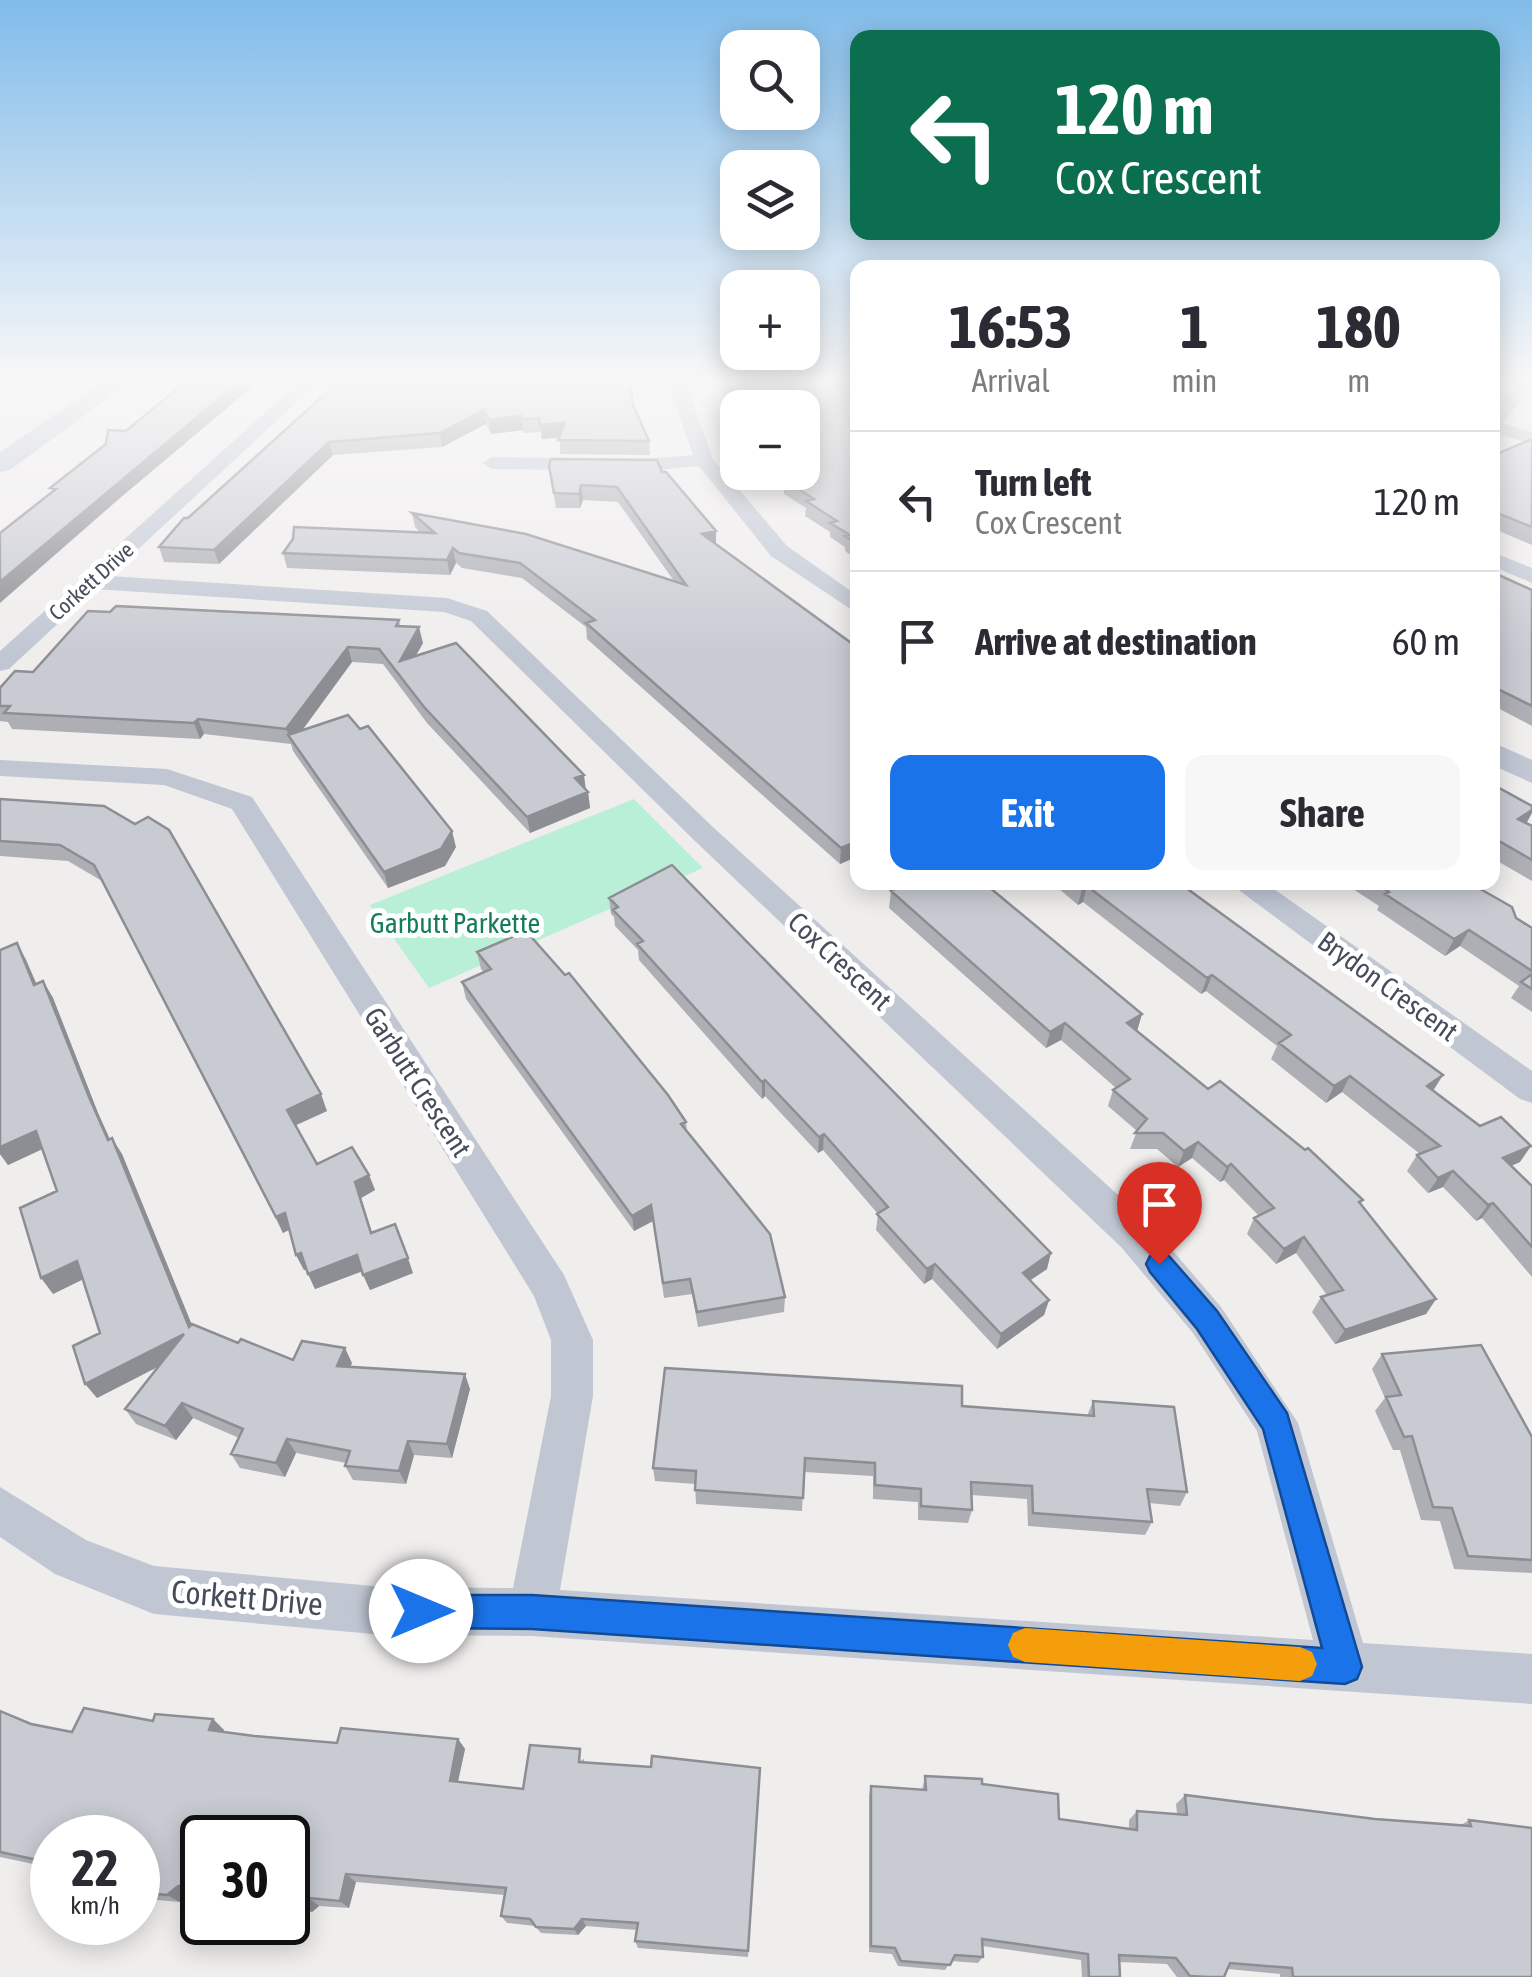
<!DOCTYPE html>
<html lang="en">
<head>
<meta charset="utf-8">
<style>
  :root { --surface:#fff; --page:#f7f7f7; --text:#2b2b33; --muted:#7c7c81; --line:#e1e1e2; --accent:#1a73e8 }
  body { margin:0; font-family:"Asap Condensed",sans-serif; background:var(--page); color:var(--text); height:100vh; display:flex; flex-direction:column; font-size:38px; white-space:nowrap }
  * { box-sizing:border-box; margin:0 }
  p { font-size:32px; color:var(--muted) }
  .icon { flex:none; width:55px; height:55px; fill:none; stroke:currentColor; stroke-width:2; stroke-linecap:round; stroke-linejoin:round }
  .map { position:relative; flex:1; overflow:hidden }
  .details { position:absolute; left:850px; top:260px; width:650px; height:630px; display:flex; flex-direction:column; background:var(--surface); border-radius:20px; box-shadow:0 5px 25px #0003 }
  .details>* { flex:none }
  .banner { position:absolute; left:850px; top:30px; width:650px; height:210px; border-radius:20px; box-shadow:0 5px 25px #0003; background:#0b6e4f; color:#fff; overflow:hidden }
  .controls { position:absolute; left:720px; top:30px; display:grid; gap:20px }
  .controls a { display:grid; place-items:center; width:100px; height:100px; border-radius:20px; background:var(--surface); box-shadow:0 5px 25px #0003; font-size:50px }
  .speed { position:absolute; left:30px; top:1815px; display:flex; gap:20px; font-size:50px; font-weight:700; text-align:center }
  .speed>* { display:grid; place-content:center; width:130px; height:130px; border-radius:50%; background:var(--surface); box-shadow:0 5px 25px #0003; line-height:1 }
  .speed small { font-size:25px; font-weight:400 }
  .speed .limit { border:5px solid #111; border-radius:15px; background:#fff; color:#111 }
  .pin { position:absolute; display:grid; place-items:center; width:85px; height:85px; color:#fff; margin:-102px -42px; border-radius:50% 50% 50% 0; rotate:-45deg; box-shadow:0 0 10px #0007 }
  .pin .icon { rotate:45deg }
  .me { position:absolute; width:110px; margin:-55px; rotate:90deg; stroke-linejoin:round; filter:drop-shadow(0 0 8px #0008) }
  .turn { display:flex; align-items:center; gap:35px; height:210px; padding:0 40px; font-size:45px }
  .turn .icon { width:130px; height:130px; stroke-width:2.5 }
  .turn b { display:block; font-size:70px; line-height:85px }
  .eta { display:flex; justify-content:space-evenly; align-items:center; height:170px; text-align:center }
  .eta b { font-size:60px; font-weight:700; line-height:70px }
  .button { display:flex; gap:20px; margin-top:auto; padding:20px 40px }
  .button a { flex:1; height:115px; border-radius:20px; background:var(--accent); color:#fff; font-size:40px; font-weight:700; line-height:115px; text-align:center }
  .button a+a { background:var(--page); color:var(--text) }
  ul { padding:0; list-style:none }
  li { display:flex; align-items:center; gap:30px; height:140px; padding:0 40px; border-top:2px solid var(--line) }
  li div { flex:1 }
  li b { display:block; font-size:38px }
  li em { font-style:normal }
  .map>svg:first-child { display:block }
  .green { fill:#baefd7 }
  .lines { fill:none; stroke-linecap:round; stroke-linejoin:round }
  .minor { fill:#c0c7d3; fill-rule:evenodd }
  .tertiary { fill:#c0c7d3; fill-rule:evenodd }
  .secondary { fill:#bfc7d7; fill-rule:evenodd }
  .wall { fill:#adafb5 }
  .shaded-wall { fill:#8d8e94 }
  .building { fill:#c9cbd3; stroke:#8d8e94; stroke-width:2.5 }
  .route { fill:#1a73e8; stroke:#114b97; stroke-width:2.5 }
  .slow { fill:#f59e0b }
  .labels { text-anchor:middle; stroke-width:10; stroke-linejoin:round; paint-order:stroke }
  .far-street-label { font-size:22px; fill:#454d5b; stroke:#fff }
  .park-label { font-size:28px; fill:#157d59; stroke:#fff }
  .street-label { font-size:28px; fill:#454d5b; stroke:#fff }
  .near-street-label { font-size:32px; fill:#454d5b; stroke:#fff }
</style>
</head>
<body>
<div class="map">
<svg width="1532" height="1977" viewBox="0 0 1532 1977">
  <rect width="100%" height="100%" fill="#f0eded"/>
  <path class="green" d="M634,799L703,868L429,988L370,905Z"/>
  <g class="lines">
    <path class="minor" d="M304,378H323L109,576L447,598L487,611L715,829L1150,1224L1221,1307L1298,1423L1363,1643L1532,1654V1704L532,1636L384,1635L154,1614L55,1574L0,1537V1487L86,1540L154,1566L384,1587L513,1588L551,1396V1340L534,1296L232,809L164,785L0,776V760L167,769L252,797L564,1275L593,1340V1396L560,1590L1313,1640L1257,1431L1193,1333L1122,1248L695,841L471,621L444,612L95,589L9,669L0,671V651Z
      M666,378H684L713,459L787,546L858,596V614L771,556L699,466L647,471L492,469L482,463L492,457L647,459L693,455Z
      M1522,378H1532V388L1502,423L1532,432V444L1492,432V411Z
      M1492,552L1532,568V583L1492,566Z
      M1228,882H1264L1532,1071V1103L1520,1099Z"/>
    <path class="tertiary" d="M1492,742L1532,760V783L1492,765Z"/>
    <path class="secondary" d="M108,378H135L10,470L0,472V452Z"/>
  </g>
  <path class="wall" d="M723,378H858V560L845,551V547L830,537V532L805,516L806,508L784,494V484L766,473L802,472V408H738V432L736,417L730,411L729,400L723,394V381L726,380Z
    M325,394L633,405L649,441L650,455L560,454V437L542,439L541,432L523,433V430L491,434L486,424L442,447L333,455L219,564L164,562L159,547Z
    M1532,439V545L1492,528V456Z
    M549,466L662,472L716,531V544L858,648V858L856,857L840,864L587,639L586,627L522,578L462,568L456,563L450,575L287,568L283,553L420,532L415,527L412,513L674,581L618,502L583,500L580,508H556Z
    M1492,572L1532,590V726L1492,705Z
    M399,620L400,626L423,643L415,656L586,790L588,792L590,808L530,833L427,723L383,664L352,662L302,730L456,847L445,866L388,888L293,751L291,744L204,734L200,739L12,729L8,722L0,721V688L33,672Z
    M1492,784L1526,823L1532,826V881L1492,858Z
    M0,799L104,806L327,1111L296,1125L317,1164L369,1175L375,1190L361,1198L372,1233L413,1273L370,1290L362,1271L315,1289L306,1269L304,1270L296,1255L289,1230L283,1233L102,881L68,861L0,856Z
    M884,882H983L1142,1014L1137,1031L1208,1089L1363,1200L1361,1204L1436,1299L1426,1314L1335,1344L1312,1312L1321,1297L1327,1295L1296,1253L1276,1264L1247,1234L1254,1218L1259,1216L1224,1180L1220,1182L1192,1158L1178,1167L1157,1149H1130L1137,1131L1108,1106L1113,1090L1116,1088L1061,1040L1046,1048L889,908L891,891L893,890Z
    M1051,882H1163L1434,1091L1520,1162L1511,1166L1532,1186V1277L1482,1218L1476,1221L1443,1187L1428,1193L1407,1171L1417,1155L1420,1154L1342,1092L1326,1103L1271,1059L1277,1046L1206,991L1201,994L1083,902L1078,905Z
    M1342,882H1468L1532,928V1012L1511,998L1519,986L1460,946L1445,956L1377,910L1379,906Z
    M609,898L1047,1269L1030,1280L1049,1300L1044,1315L997,1349L932,1279L924,1284L876,1230L878,1214L823,1150L818,1153L765,1096L762,1099L639,960L638,950L615,926L614,917L611,914Z
    M17,943L26,960L36,984L43,981L53,998L98,1113L110,1139L122,1154L191,1324L238,1343L293,1360L352,1363L350,1366L470,1389L452,1458L414,1455L406,1484L353,1480L345,1466L346,1463L296,1453L285,1477L240,1468L231,1454L239,1438L193,1418L176,1440L136,1424L125,1409L158,1367L97,1398L100,1333L82,1279L53,1294L57,1191L42,1149L8,1165L0,1154Z
    M477,952L686,1122L687,1131L785,1297L784,1312L698,1327L692,1294L664,1298L653,1221L634,1231L466,999L462,982L484,972L481,969Z
    M1382,1354L1532,1437V1573L1454,1569L1440,1521L1421,1520L1400,1450H1393L1375,1411L1385,1398L1372,1369Z
    M1093,1401L1187,1492L1180,1506L1149,1503L1152,1522L1145,1535L1028,1526L1027,1499L971,1495L972,1510L968,1523L918,1520V1502L873,1499V1476L804,1472L802,1511L696,1504L695,1484L655,1481L653,1468L962,1406L1087,1416Z
    M0,1711L31,1724L72,1732L153,1721L213,1719L224,1730L223,1732L337,1743L458,1739L465,1749L458,1782L523,1789L584,1759V1762L651,1767L760,1768L748,1957L638,1948L635,1941L637,1930L586,1926L578,1935L541,1933L535,1926L507,1923L501,1916L505,1895L356,1882L349,1908L319,1906L312,1912L288,1910V1838H202V1894L191,1893L180,1902L146,1899L138,1895V1838H52V1868L0,1857Z
    M925,1776L982,1784L1059,1819L1129,1829V1820L1137,1811L1177,1814L1176,1804L1185,1795L1375,1819L1461,1825L1469,1820L1532,1977H1280V1974L1228,1969L1224,1977H1177L1167,1964L1119,1962L1120,1977H1082L1081,1960L982,1946L983,1957L978,1963L951,1961L945,1970L898,1966L892,1954L869,1952V1795L871,1786L922,1790Z"/>
  <path class="shaded-wall" d="M244,378H263L120,498L0,603V582Z
    M484,410L486,424L442,447L440,433Z
    M521,416L523,430L491,434L489,420Z
    M565,423L566,437L542,439L540,425Z
    M329,442L333,455L219,564L214,550Z
    M581,485L583,500L580,508L579,494Z
    M716,531V546L702,534Z
    M453,548L456,563L450,575L447,560Z
    M419,627L423,643L404,677L400,661Z
    M348,647L352,662L293,743L286,729Z
    M198,719L204,734L200,739L194,723Z
    M584,775L586,791L575,778Z
    M588,792L590,808L530,833L527,817Z
    M1532,810V813L1526,824L1518,819Z
    M452,831L456,847L445,866L388,888L384,872Z
    M857,841L856,857L840,864L841,848Z
    M1087,886L1083,902L1078,905L1082,889Z
    M1469,930L1460,946L1445,956L1454,939Z
    M17,943L26,960L44,1001L34,985Z
    M1212,975L1206,991L1201,994L1207,978Z
    M43,981L53,998L98,1113L117,1156L108,1140L89,1097Z
    M1142,1014L1137,1031L1127,1023Z
    M1065,1023L1061,1040L1046,1048L1050,1032Z
    M1443,1075L1433,1091L1427,1086Z
    M1350,1076L1342,1092L1326,1103L1334,1086Z
    M765,1080V1096L762,1099V1082Z
    M321,1094L327,1111L294,1126L287,1110Z
    M36,1131L47,1147L8,1165L0,1154V1147Z
    M824,1134L823,1150L818,1153L819,1137Z
    M112,1138L122,1154L199,1342L189,1327Z
    M1198,1142L1192,1158L1178,1167L1184,1151Z
    M1531,1146L1520,1162L1492,1174L1503,1158Z
    M1231,1164L1224,1180L1220,1182L1227,1167Z
    M1453,1171L1443,1187L1428,1193L1438,1178Z
    M369,1175L375,1190L361,1198L377,1249L355,1182Z
    M1493,1203L1482,1218L1476,1221L1488,1205Z
    M651,1205L653,1221L634,1231L632,1216Z
    M285,1213L292,1228L283,1233L276,1217Z
    M1304,1237L1296,1253L1276,1264L1284,1249Z
    M301,1253L309,1269L304,1270L296,1255Z
    M1051,1253L1047,1269L1019,1288L1023,1273Z
    M357,1255L363,1271L315,1289L308,1274Z
    M408,1258L413,1273L370,1290L363,1275Z
    M77,1261L88,1277L53,1294L41,1278Z
    M935,1264L932,1279L924,1284L927,1269Z
    M1436,1299L1426,1314L1335,1344L1345,1330Z
    M1049,1300L1044,1315L997,1349L1001,1334Z
    M184,1334L194,1348L97,1398L85,1384Z
    M345,1348L352,1363L344,1380L337,1366Z
    M465,1374L470,1389L452,1458L447,1444Z
    M182,1403L193,1418L176,1440L165,1426Z
    M287,1439L296,1453L285,1477L276,1463Z
    M408,1441L414,1455L406,1484L399,1471Z
    M213,1719L224,1730L220,1740L209,1730Z
    M458,1739L465,1749L456,1790L450,1781Z
    M346,1874L356,1882L349,1908L340,1901Z
    M178,1886L191,1893L180,1902L167,1895Z
    M309,1898L319,1906L312,1912L301,1905Z
    M582,1919L586,1926L578,1935L574,1929Z"/>
  <path class="building" d="M190,378H244L0,582V533L56,489L50,488L106,444L108,430L126,431Z
    M339,378H629L633,405L649,441L558,440L565,423L540,425L539,418L521,420V416L489,420L484,410L440,433L329,442L214,550L159,547L184,518H188L325,394Z
    M738,378H858V544L845,536L850,535L830,523L837,521L806,501L814,499L784,480L796,477L789,472H802V408H740L729,398L740,396L723,381Z
    M1532,439V527L1492,511V456Z
    M551,459L657,460L662,472H666L716,531L702,534L858,648V841L841,848L586,623L595,620L520,563L459,553L453,548L447,560L283,553L293,539L294,527L435,533L412,513L526,534L686,585L617,487L581,485L579,494L554,493L549,466Z
    M1492,572L1532,590V706L1492,686Z
    M116,606L399,620L396,626L419,627L400,661L456,643L584,775L575,778L588,792L527,817L424,707L379,649L348,647L286,729L198,719L194,723L4,713L10,706H0V688L15,671L33,672L88,611L110,612Z
    M348,715L360,729L368,726L452,831L441,849L384,872L288,735Z
    M1492,784L1532,806V810L1518,819L1532,826V860L1499,841H1492Z
    M0,799L104,806L135,824L148,817L169,830L321,1094L287,1110L317,1164L352,1147L369,1175L355,1182L371,1233L395,1224L408,1258L363,1275L357,1255L308,1274L301,1253L296,1255L285,1213L276,1217L94,865L60,845L0,841Z
    M672,865L1051,1253L1023,1273L1049,1300L1001,1334L935,1264L927,1269L877,1214L888,1207L824,1134L819,1137L765,1080L762,1082L637,944L643,941L613,910L618,907L609,898Z
    M904,882H983L1142,1014L1127,1023L1208,1089L1220,1081L1305,1150L1308,1148L1363,1200L1359,1202L1436,1299L1345,1330L1321,1297L1343,1290L1304,1237L1284,1249L1254,1218L1274,1208L1231,1164L1227,1167L1198,1142L1184,1151L1163,1133H1135L1147,1119L1113,1090L1130,1079L1065,1023L1050,1032L891,891L905,884Z
    M1074,882H1163L1168,887L1178,882L1443,1075L1427,1086L1480,1126L1501,1117L1531,1146L1503,1158L1532,1186V1247L1493,1203L1488,1205L1453,1171L1438,1178L1417,1155L1440,1146L1350,1076L1334,1086L1279,1043L1291,1035L1212,975L1207,978L1087,886L1082,889Z
    M1375,882H1468L1512,907L1516,918L1532,928V971L1469,930L1454,939L1385,894L1389,892Z
    M526,931L565,975L569,973L668,1095L686,1122L681,1124L770,1234L785,1297L697,1312L690,1279L663,1283L651,1205L632,1216L462,982L491,969L477,952Z
    M17,943L34,985L43,981L89,1097L108,1140L112,1138L189,1327L192,1324L238,1343L241,1339L293,1360L302,1341L345,1348L337,1366L465,1374L447,1444L408,1441L399,1471L345,1466L350,1451L287,1439L276,1463L231,1454L243,1429L182,1403L165,1426L125,1409L184,1334L85,1384L73,1346L100,1333L77,1261L41,1278L20,1208L57,1191L36,1131L0,1147V950Z
    M1532,974V989L1521,982Z
    M1481,1345L1532,1437V1560L1468,1556L1452,1508L1433,1507L1412,1436L1404,1437L1386,1397L1401,1395L1382,1354Z
    M665,1368L962,1386V1406L1094,1416L1093,1401L1174,1407L1187,1492L1147,1489L1152,1522L1033,1513L1032,1486L971,1482L972,1510L921,1506V1489L875,1485V1463L805,1458L803,1498L695,1490L696,1471L653,1468Z
    M84,1708L153,1721L155,1714L213,1719L209,1730L254,1736L337,1743L341,1728L458,1739L450,1781L523,1789L530,1745L580,1749L579,1762L651,1767L652,1756L760,1768L748,1951L635,1941L638,1923L582,1919L574,1929L536,1927L530,1919L501,1916L506,1888L346,1874L340,1901L309,1898L301,1905L288,1904V1838H202V1888L178,1886L167,1895L138,1892V1838H52V1863L0,1852V1711L31,1724L72,1732Z
    M925,1776L982,1779V1784L1058,1794L1059,1819L1137,1830V1811L1187,1815L1185,1795L1375,1819L1471,1826L1469,1820L1532,1828V1977H1293L1292,1968L1230,1963L1224,1977H1208L1190,1976L1176,1958L1119,1955L1120,1977H1089L1088,1954L982,1939L983,1957L955,1955L950,1965L901,1961L895,1948L871,1946V1786L926,1790Z"/>
  <linearGradient id="sky" x2="0" y2="1"><stop stop-color="#81bcea"/><stop offset="0.58" stop-color="#f8f7f7"/><stop offset="1" stop-color="#f8f7f7" stop-opacity="0"/></linearGradient>
  <rect width="1532" height="654" fill="url(#sky)"/>
  <path class="route" d="M1159,1252L1169,1256L1217,1311L1287,1413L1362,1667L1357,1679L1345,1684L532,1629L421,1628L409,1623L405,1611L409,1599L421,1595H532L1322,1648L1263,1429L1197,1329L1150,1272L1146,1264L1150,1256Z"/>
  <path class="slow" d="M1025,1628L1300,1647L1312,1652L1317,1664L1312,1676L1300,1681L1025,1662L1013,1657L1008,1645L1013,1633Z"/>
  <g class="labels">
    <g class="far-street-label">
      <text transform="translate(91 581) rotate(-42)" y="8">Corkett Drive</text>
    </g>
    <g class="park-label">
      <text x="455" y="933">Garbutt Parkette</text>
    </g>
    <g class="street-label">
      <text transform="translate(840 961) rotate(43)" y="10">Cox Crescent</text>
      <text transform="translate(1388 986) rotate(36)" y="10">Brydon Crescent</text>
      <text transform="translate(418 1082) rotate(57)" y="10">Garbutt Crescent</text>
    </g>
    <g class="near-street-label">
      <text transform="translate(247 1598) rotate(5)" y="11">Corkett Drive</text>
    </g>
  </g>
</svg>
<div class="controls">
<a><svg class="icon" aria-label="search" viewBox="0 0 24 24"><circle cx="10" cy="10" r="6"/><path d="M15 15l6 6"/></svg></a>
<a><svg class="icon" aria-label="layers" viewBox="0 0 24 24"><path d="M12 4l9 5-9 5-9-5zM3 14l9 5 9-5"/></svg></a>
<a>+</a>
<a>−</a>
</div>
<div class="speed"><div>22<small>km/h</small></div><div class="limit">30</div></div>
<div class="pin" style="left:1159px;top:1264px;background:#d93025"><svg class="icon" aria-label="arrive" viewBox="0 0 24 24"><path d="M6 21V4h12l-3 4 3 4H6"/></svg></div>
<svg class="me" style="left:421px;top:1611px" viewBox="-20 -20 40 40"><circle r="19" fill="#fff"/><path d="M0-13L10 11 0 6-10 11z" fill="#1a73e8"/></svg>
<div class="banner">
<div class="turn"><svg class="icon" aria-label="left" viewBox="0 0 24 24"><path d="M17 20v-9H6M10 6l-5 5 5 5"/></svg><div><b>120 m</b>Cox Crescent</div></div>
</div>
<section class="details">
<div class="eta">
<div><b>16:53</b><p>Arrival</p></div>
<div><b>1</b><p>min</p></div>
<div><b>180</b><p>m</p></div>
</div>
<ul>
<li><svg class="icon" aria-label="left" viewBox="0 0 24 24"><path d="M17 20v-9H6M10 6l-5 5 5 5"/></svg><div><b>Turn left</b><p>Cox Crescent</p></div><em>120 m</em></li>
<li><svg class="icon" aria-label="arrive" viewBox="0 0 24 24"><path d="M6 21V4h12l-3 4 3 4H6"/></svg><div><b>Arrive at destination</b></div><em>60 m</em></li>
</ul>
<div class="button"><a>Exit</a><a>Share</a></div>
</section>
</div>
</body>
</html>
